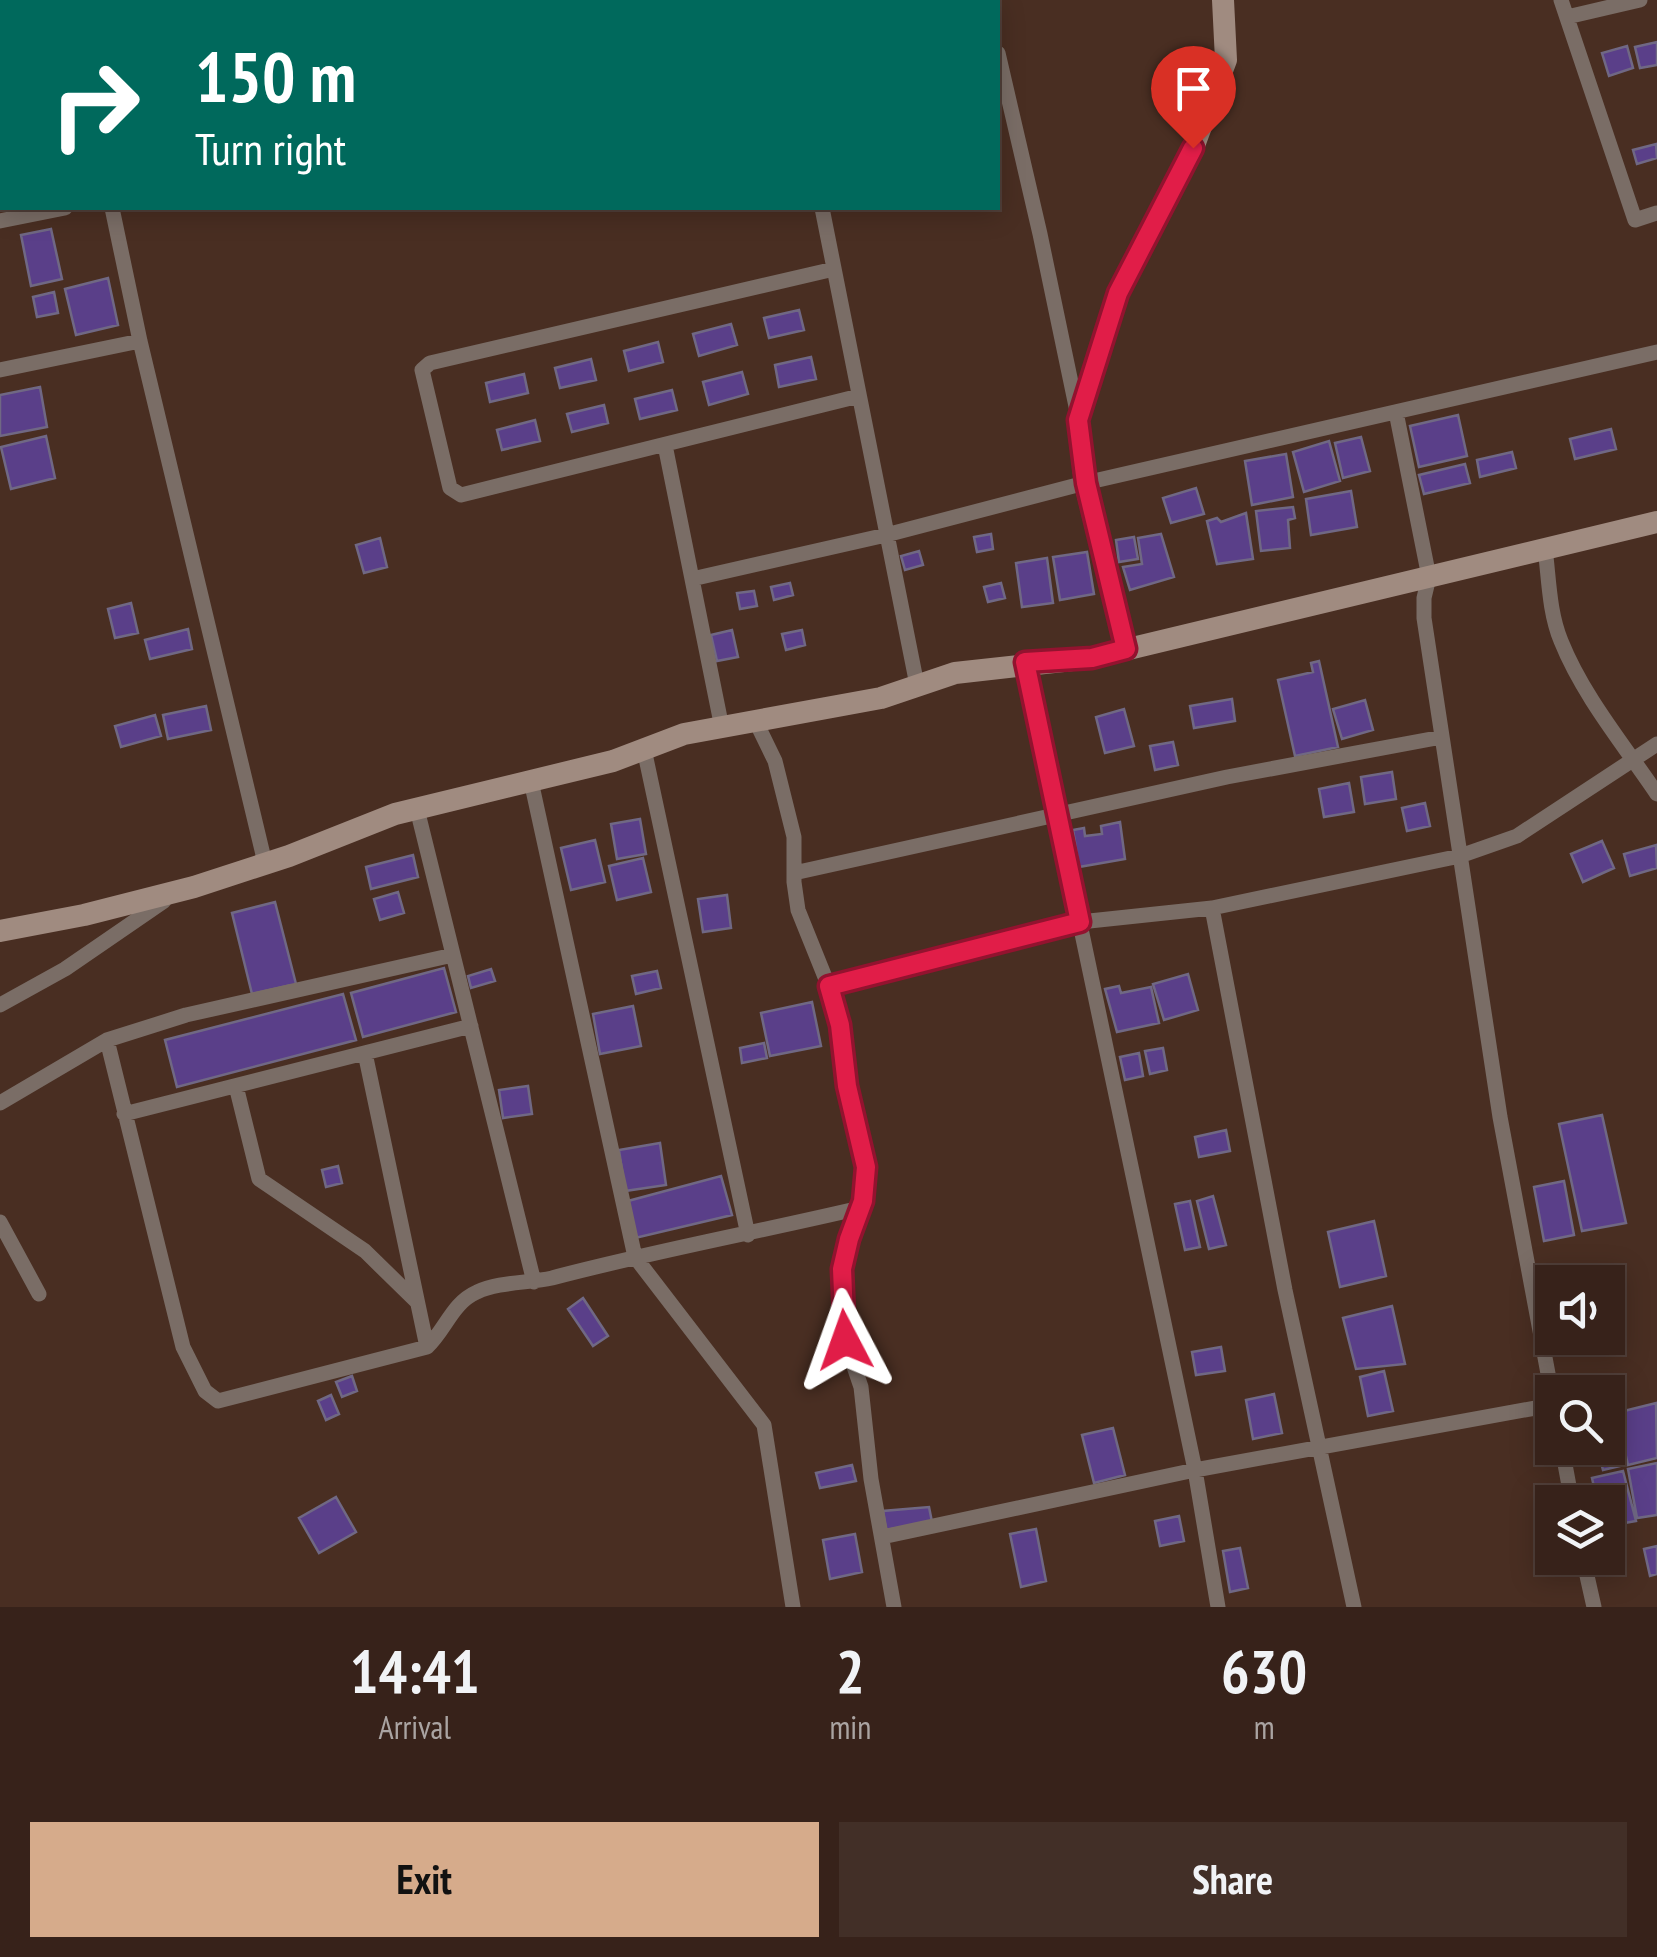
<!DOCTYPE html>
<html lang="en">
<head>
<meta charset="utf-8">
<style>
  :root { --surface:#37221a; --page:#422f27; --text:#f1f3f6; --muted:#aaa4a2; --line:#513f39; --accent:#d6ab8b }
  body { margin:0; font-family:"PT Sans Narrow",sans-serif; background:var(--page); color:var(--text); height:100vh; display:flex; flex-direction:column; font-size:38px; white-space:nowrap }
  * { box-sizing:border-box; margin:0 }
  p { font-size:32px; color:var(--muted) }
  .icon { flex:none; width:55px; height:55px; fill:none; stroke:currentColor; stroke-width:2; stroke-linecap:round; stroke-linejoin:round }
  .map { position:relative; height:1607px; overflow:hidden }
  .drawer { display:flex; flex-direction:column; background:var(--surface); flex:1 }
  .drawer>* { flex:none }
  .guide { position:absolute; left:0px; top:0px; width:1000px; height:210px; box-shadow:0 5px 25px #0003,0 0 0 2px var(--line); background:#00695c; color:#fff; overflow:hidden }
  .controls { position:absolute; left:1535px; top:1265px; display:grid; gap:20px }
  .controls a { display:grid; place-items:center; width:90px; height:90px; border-radius:0px; background:var(--surface); box-shadow:0 5px 25px #0003,0 0 0 2px var(--line); font-size:50px }
  .pin { position:absolute; display:grid; place-items:center; width:85px; height:85px; color:#fff; margin:-102px -42px; border-radius:50% 50% 50% 0; rotate:-45deg; box-shadow:0 0 10px #0007 }
  .pin .icon { rotate:45deg }
  .me { position:absolute; width:110px; margin:-55px; rotate:356deg; stroke-linejoin:round; filter:drop-shadow(0 0 8px #0008) }
  .turn { display:flex; align-items:center; gap:35px; height:210px; padding:0 30px; font-size:45px }
  .turn .icon { width:130px; height:130px; stroke-width:2.5 }
  .turn b { display:block; font-size:70px; line-height:85px }
  .eta { display:flex; justify-content:space-evenly; align-items:center; height:170px; text-align:center }
  .eta b { font-size:60px; font-weight:800; line-height:70px }
  .button { display:flex; gap:20px; margin-top:auto; padding:20px 30px }
  .button a { flex:1; height:115px; border-radius:0px; background:var(--accent); color:#111; font-size:40px; font-weight:800; line-height:115px; text-align:center }
  .button a+a { background:var(--page); color:var(--text) }
  .map>svg:first-child { display:block }
  .building { fill:#5a3f89; stroke:#706884; stroke-width:2.5 }
  .lines { fill:none; stroke-linecap:round; stroke-linejoin:round }
  .street { stroke:#7a6d66; stroke-width:15 }
  .secondary { stroke:#a08b80; stroke-width:22 }
  .route-casing { stroke:#92132f; stroke-width:25 }
  .route { stroke:#e11d48; stroke-width:18 }
</style>
</head>
<body>
<div class="map">
<svg width="1657" height="1607" viewBox="0 0 1657 1607">
  <rect width="100%" height="100%" fill="#492e22"/>
  <path class="building" d="M1657,42V65L1640,68L1635,47Z
    M1627,46L1633,68L1609,76L1602,53Z
    M1656,144L1657,158L1637,164L1633,150Z
    M51,229L62,279L31,286L21,235Z
    M108,278L118,325L76,335L65,289Z
    M54,292L58,313L37,317L33,297Z
    M799,310L804,330L769,338L764,318Z
    M731,324L737,345L699,356L693,334Z
    M658,342L663,362L629,371L624,351Z
    M811,357L816,379L779,387L775,365Z
    M591,359L596,380L560,388L555,368Z
    M742,372L748,394L709,405L703,382Z
    M524,374L528,393L490,402L486,383Z
    M40,387L47,427L0,436V395Z
    M672,390L677,410L640,419L635,399Z
    M604,405L608,423L572,432L567,414Z
    M1458,415L1467,456L1419,467L1410,426Z
    M535,420L540,441L502,450L497,430Z
    M1611,429L1616,449L1575,459L1570,439Z
    M46,436L55,478L11,489L1,447Z
    M1361,437L1370,471L1343,478L1335,443Z
    M1329,441L1340,481L1304,492L1293,452Z
    M1512,452L1516,468L1480,477L1477,460Z
    M1286,454L1293,497L1252,505L1245,461Z
    M1465,464L1470,483L1424,494L1419,475Z
    M1196,488L1204,514L1171,523L1163,498Z
    M1351,491L1357,527L1311,535L1306,499Z
    M1293,507L1295,518L1288,520L1290,548L1261,551L1256,511Z
    M1246,513L1253,559L1217,564L1207,521L1217,518L1221,522Z
    M991,534L993,549L977,552L974,537Z
    M1161,534L1174,577L1130,590L1123,567L1142,564L1138,538Z
    M1134,537L1138,559L1119,562L1116,540Z
    M380,538L387,567L364,573L356,545Z
    M919,551L923,565L905,570L901,556Z
    M1087,552L1094,594L1060,600L1053,557Z
    M1047,558L1053,603L1022,607L1016,563Z
    M790,583L793,595L774,600L771,587Z
    M1001,583L1005,598L988,602L984,587Z
    M754,591L757,606L740,609L737,593Z
    M131,603L138,633L115,638L108,609Z
    M188,629L192,649L150,659L145,640Z
    M732,630L738,657L717,661L711,635Z
    M802,630L805,645L786,650L782,634Z
    M1319,661L1338,747L1295,756L1278,680L1313,672L1311,663Z
    M1232,699L1235,721L1194,728L1190,706Z
    M1365,700L1373,730L1342,739L1333,709Z
    M206,706L211,730L168,739L163,715Z
    M1124,709L1134,746L1105,753L1096,717Z
    M155,715L161,736L121,747L115,726Z
    M1173,742L1178,765L1155,770L1150,746Z
    M1392,772L1396,799L1365,804L1361,777Z
    M1349,783L1354,812L1324,817L1319,789Z
    M1425,803L1430,826L1407,831L1402,808Z
    M640,819L646,854L617,859L611,824Z
    M1120,822L1125,859L1079,867L1073,830L1084,828L1085,836L1102,834L1101,826Z
    M595,840L605,882L571,890L561,848Z
    M1602,841L1614,868L1583,882L1571,854Z
    M1656,845L1657,868L1630,876L1624,854Z
    M413,855L418,877L371,889L366,867Z
    M643,858L651,892L617,900L609,866Z
    M398,892L404,913L380,920L374,899Z
    M727,895L731,928L703,932L698,899Z
    M275,902L296,984L252,994L232,913Z
    M444,968L456,1012L363,1037L351,993Z
    M491,969L495,981L471,988L468,976Z
    M657,971L661,988L636,994L632,976Z
    M1188,974L1198,1010L1164,1020L1153,984Z
    M1119,986L1121,993L1151,987L1159,1023L1117,1032L1105,989Z
    M343,994L356,1040L177,1087L165,1040Z
    M812,1002L821,1046L770,1056L761,1013Z
    M633,1006L641,1046L600,1054L593,1014Z
    M764,1043L767,1058L742,1063L740,1048Z
    M1163,1048L1167,1070L1150,1074L1145,1051Z
    M1139,1053L1143,1076L1125,1080L1120,1057Z
    M528,1086L532,1114L503,1118L499,1090Z
    M1602,1115L1626,1223L1582,1231L1559,1124Z
    M1226,1130L1230,1151L1199,1157L1195,1137Z
    M660,1143L666,1185L625,1191L619,1150Z
    M338,1166L342,1183L326,1187L322,1170Z
    M721,1176L732,1215L635,1238L628,1201Z
    M1564,1181L1574,1235L1544,1241L1534,1187Z
    M1213,1196L1226,1245L1209,1249L1197,1201Z
    M1190,1201L1200,1247L1185,1250L1175,1204Z
    M1374,1221L1386,1276L1340,1287L1328,1232Z
    M583,1298L608,1336L593,1346L568,1309Z
    M1392,1306L1405,1364L1356,1369L1343,1318Z
    M1221,1347L1225,1371L1196,1375L1192,1352Z
    M1384,1371L1393,1411L1368,1416L1360,1377Z
    M352,1376L357,1391L342,1397L336,1382Z
    M1274,1394L1282,1433L1253,1439L1246,1400Z
    M331,1395L339,1414L326,1420L318,1401Z
    M1656,1403L1657,1458L1628,1465L1616,1413Z
    M1608,1413H1611L1624,1465L1603,1470L1597,1448H1608Z
    M1113,1428L1125,1475L1094,1483L1082,1435Z
    M1657,1463V1515L1637,1518L1628,1469Z
    M852,1465L856,1481L820,1488L816,1473Z
    M1623,1471L1636,1521L1608,1526L1609,1511L1603,1485L1594,1487L1592,1478Z
    M336,1497L356,1532L319,1553L299,1518Z
    M929,1507L932,1522L886,1530L883,1511Z
    M1179,1516L1184,1541L1160,1546L1155,1521Z
    M1036,1529L1046,1581L1021,1587L1010,1534Z
    M855,1534L862,1572L830,1579L823,1540Z
    M1657,1546V1574L1650,1576L1644,1549Z
    M1240,1548L1248,1588L1230,1592L1223,1551Z"/>
  <g class="lines">
    <path class="street" d="M63,0L64,2
      M985,0L986,2
      M1561,0L1635,220L1657,213
      M734,2L736,0
      M1567,17L1640,0
      M998,53L1040,234L1078,416
      M112,208L140,341L265,863
      M822,208L917,685
      M0,221L65,208
      M834,269L430,363L422,370L450,488L461,495L859,396
      M0,370L140,341
      M1396,412L1429,577L1424,598V618L1500,1117L1552,1395
      M665,445L722,728
      M1545,548C1549,579 1549,612 1561,641C1583,696 1624,745 1657,794
      M692,579L886,535L1085,483L1657,352
      M1025,663L1195,1470L1218,1607
      M756,722L775,761L794,837V882L798,910L829,987L840,1025L847,1085L866,1167L863,1201L849,1239L842,1269L841,1302L845,1340L861,1387L871,1479L894,1607
      M644,749L748,1235
      M531,781L635,1257L764,1425L793,1607
      M417,809L534,1282
      M794,873L1227,777L1442,737
      M1212,908L1285,1290L1354,1607
      M829,987L1080,922L1212,908L1460,856L1517,836L1657,744
      M0,1005L65,969L164,901
      M107,1040L183,1347L205,1391L218,1401L427,1347C446,1329 452,1303 477,1292C498,1282 529,1283 552,1278C654,1251 758,1232 860,1208
      M365,1053L427,1347
      M236,1086L259,1179L365,1251L416,1301
      M0,1103L107,1040L186,1015L453,955
      M124,1114L471,1026
      M0,1222L39,1294
      M1562,1448L1572,1502
      M882,1537L1195,1470L1552,1405
      M1583,1558L1594,1607"/>
    <path class="secondary" d="M1126,649L1085,483L1078,420L1118,293L1193,148L1226,60L1223,0
      M0,931L84,915L194,887L289,856L395,814L613,761L684,734L881,698L955,673L1091,658L1657,522"/>
  </g>
  <g class="lines">
    <defs>
      <path id="route" d="M845,1340L842,1269L849,1239L863,1201L866,1167L847,1086L840,1025L829,986L1080,922L1025,662L1092,658L1126,649L1086,483L1078,420L1118,293L1193,148"/>
    </defs>
    <use href="#route" class="route-casing"/>
    <use href="#route" class="route"/>
  </g>
</svg>
<div class="controls">
<a><svg class="icon" aria-label="sound" viewBox="0 0 24 24"><path d="M4 9h4l5-4v14l-5-4H4zM17 9q2 3 0 6"/></svg></a>
<a><svg class="icon" aria-label="search" viewBox="0 0 24 24"><circle cx="10" cy="10" r="6"/><path d="M15 15l6 6"/></svg></a>
<a><svg class="icon" aria-label="layers" viewBox="0 0 24 24"><path d="M12 4l9 5-9 5-9-5zM3 14l9 5 9-5"/></svg></a>
</div>
<div class="pin" style="left:1193px;top:148px;background:#d93025"><svg class="icon" aria-label="arrive" viewBox="0 0 24 24"><path d="M6 21V4h12l-3 4 3 4H6"/></svg></div>
<svg class="me" style="left:845px;top:1340px" viewBox="-20 -20 40 40"><path d="M0-17L14 15 0 8-14 15z" fill="#e11d48" stroke="#fff" stroke-width="4"/></svg>
<div class="guide">
<div class="turn"><svg class="icon" aria-label="right" viewBox="0 0 24 24"><path d="M7 20v-9h11M14 6l5 5-5 5"/></svg><div><b>150 m</b>Turn right</div></div>
</div>
</div>
<section class="drawer">
<div class="eta">
<div><b>14:41</b><p>Arrival</p></div>
<div><b>2</b><p>min</p></div>
<div><b>630</b><p>m</p></div>
</div>
<div class="button"><a>Exit</a><a>Share</a></div>
</section>
</body>
</html>
